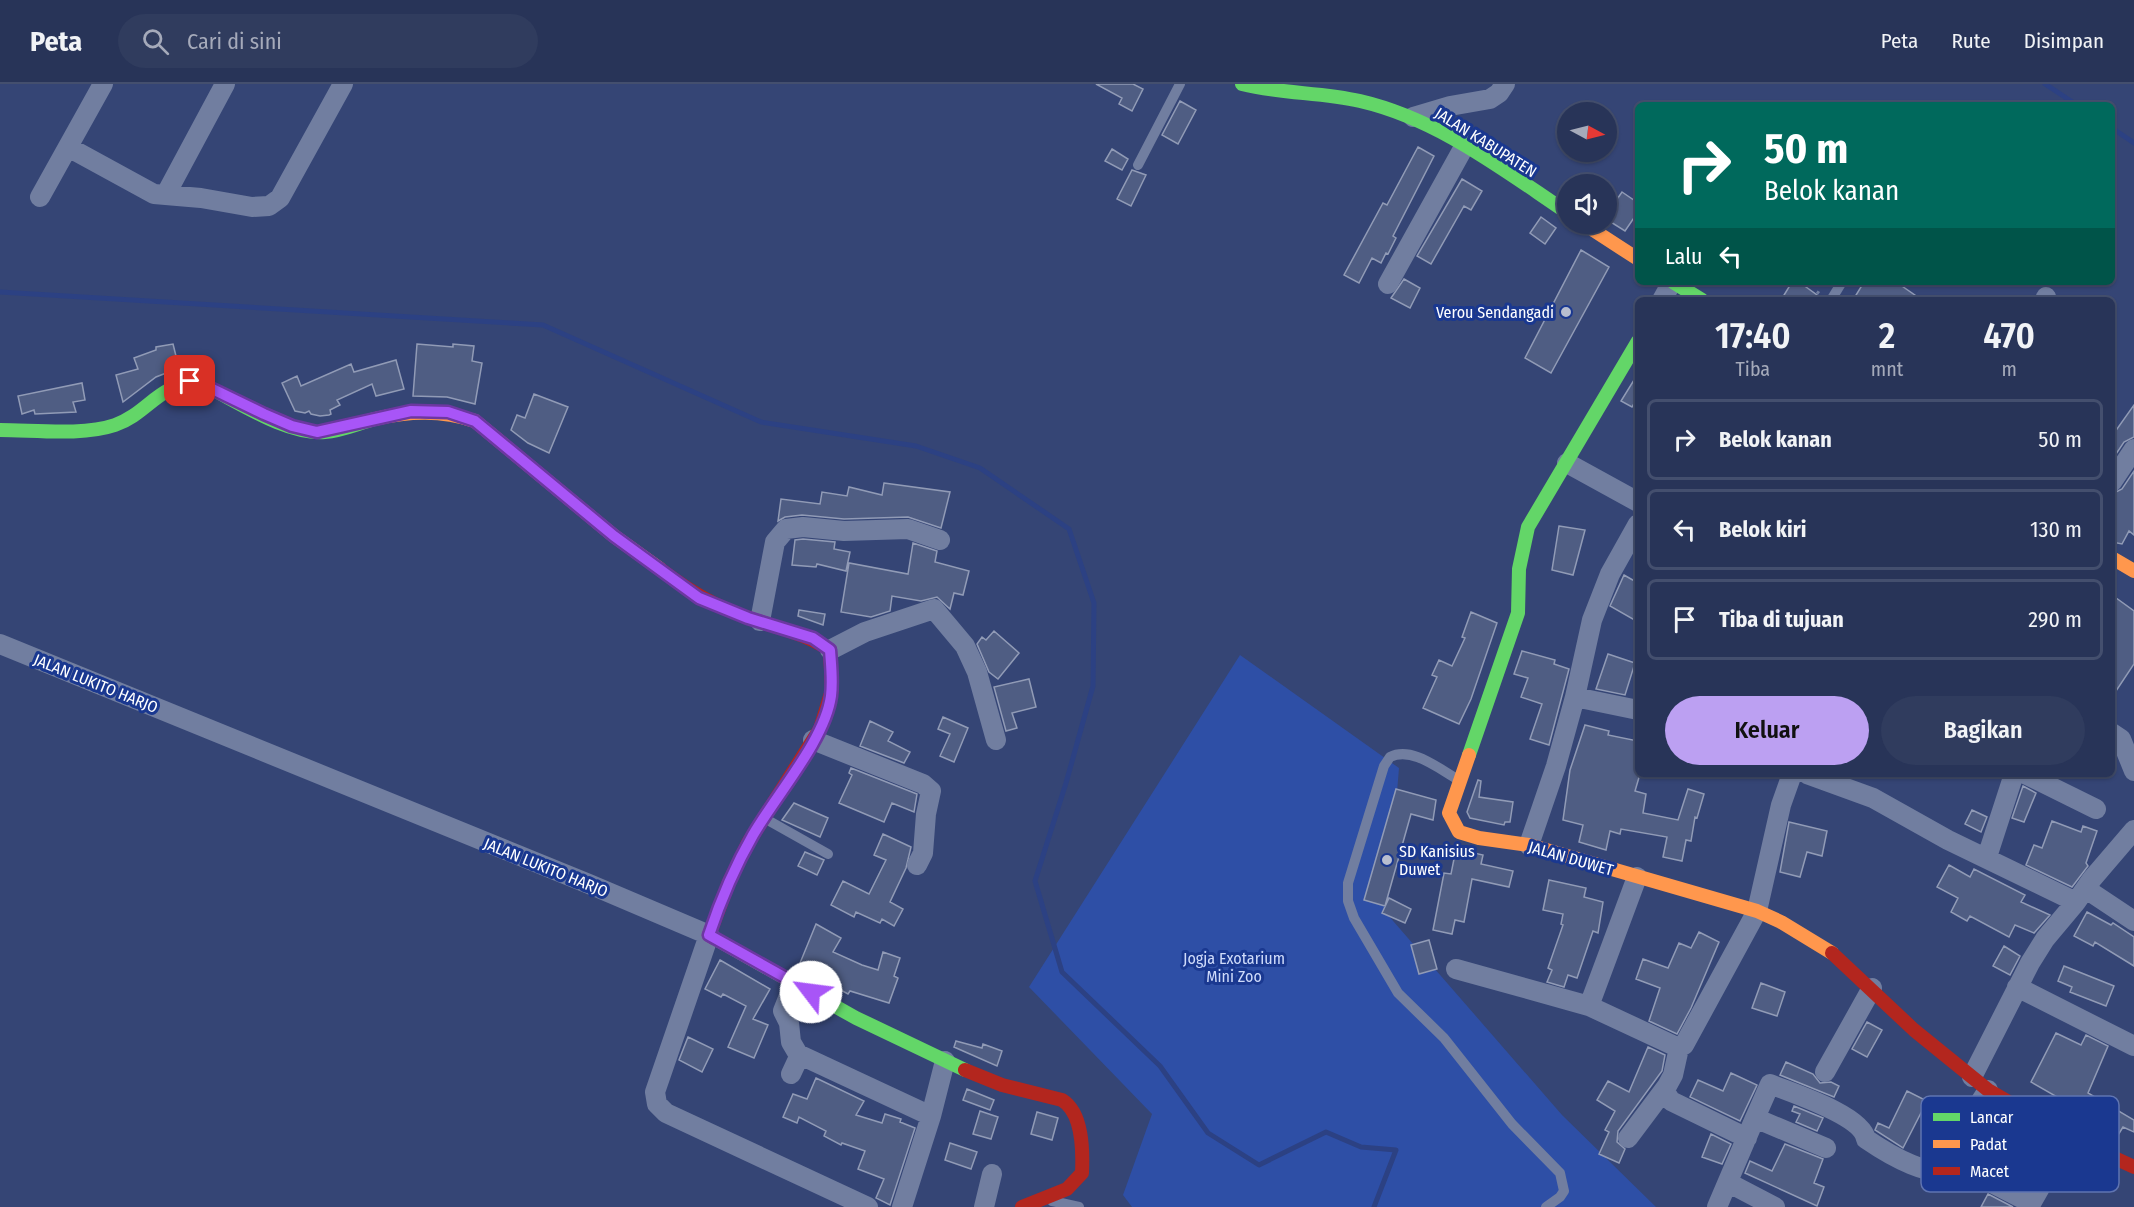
<!DOCTYPE html>
<html lang="id">
<head>
<meta charset="utf-8">
<style>
  :root { --surface:#283458; --page:#303c5e; --text:#f1f3f6; --muted:#a5aaba; --line:#444f6e; --accent:#bca0f2 }
  body { margin:0; font-family:"Fira Sans Condensed",sans-serif; background:var(--page); color:var(--text); height:100vh; display:flex; flex-direction:column; font-size:22px; white-space:nowrap }
  * { box-sizing:border-box; margin:0 }
  p { font-size:20px; color:var(--muted) }
  .icon { flex:none; width:33px; height:33px; fill:none; stroke:currentColor; stroke-width:2; stroke-linecap:round; stroke-linejoin:round }
  .map { position:relative; flex:1; overflow:hidden }
  .drawer { position:absolute; left:1635px; top:213px; width:480px; height:480px; display:flex; flex-direction:column; background:var(--surface); border-radius:9px; box-shadow:0 2px 4px #0004,0 0 0 2px var(--line) }
  .drawer>* { flex:none }
  .guide { position:absolute; left:1635px; top:18px; width:480px; height:183px; border-radius:9px; box-shadow:0 2px 4px #0004,0 0 0 2px var(--line); background:#00695c; color:#fff; overflow:hidden }
  .needle { width:39px; rotate:97deg }
  .controls { position:absolute; left:1557px; top:18px; display:grid; gap:12px }
  .controls a { display:grid; place-items:center; width:60px; height:60px; border-radius:50%; background:var(--surface); box-shadow:0 2px 4px #0004,0 0 0 2px var(--line); font-size:30px }
  .pin { position:absolute; display:grid; place-items:center; width:51px; height:51px; color:#fff; margin:-26px; border-radius:12px; box-shadow:0 3px 9px #0006 }
  .me { position:absolute; width:66px; margin:-33px; rotate:300deg; stroke-linejoin:round; filter:drop-shadow(0 0 4px #0008) }
  .turn { display:flex; align-items:center; gap:21px; height:126px; padding:0 30px; font-size:27px }
  .turn .icon { width:78px; height:78px; stroke-width:2.5 }
  .turn b { display:block; font-size:42px; line-height:51px }
  .then { display:flex; align-items:center; height:57px; padding:0 30px; background:#0003; gap:12px; font-size:22px }
  .eta { display:flex; justify-content:space-evenly; align-items:center; height:102px; text-align:center }
  .eta b { font-size:36px; font-weight:600; line-height:42px }
  .button { display:flex; gap:12px; margin-top:auto; padding:12px 30px }
  .button a { flex:1; height:69px; border-radius:36px; background:var(--accent); color:#111; font-size:24px; font-weight:600; line-height:69px; text-align:center }
  .button a+a { background:var(--page); color:var(--text) }
  ul { padding:0; list-style:none }
  li { display:flex; align-items:center; gap:18px; height:81px; margin:0 12px 9px; padding:0 18px; border:3px solid var(--line); border-radius:9px }
  li div { flex:1 }
  li b { display:block; font-size:22px }
  li em { font-style:normal }
  header { display:flex; align-items:center; gap:36px; box-sizing:border-box; height:84px; padding:0 30px; background:var(--surface); border-bottom:2px solid var(--line) }
  header strong { font-size:28px }
  nav { display:flex; gap:33px; margin-inline-start:auto; font-size:21px }
  .search { width:420px; height:54px; background:var(--page); display:flex; align-items:center; gap:15px; box-sizing:border-box; padding:0 21px; border-radius:33px; color:var(--muted); font-size:22px }
  .map>svg:first-child { display:block }
  .green { fill:#2e4fa6 }
  .lines { fill:none; stroke-linecap:round; stroke-linejoin:round }
  .stream { stroke:#2c4183; stroke-width:5 }
  .building { fill:#4f5d83; stroke:#919bb6; stroke-width:1.5 }
  .path { stroke:#717ea0; stroke-width:3; stroke-dasharray:3 4.5; stroke-linecap:butt }
  .lane { stroke:#717ea0; stroke-width:10 }
  .street { stroke:#717ea0; stroke-width:20 }
  .fast { stroke:#63d668; stroke-width:14 }
  .slow { stroke:#ff974d; stroke-width:14 }
  .jam { stroke:#b3261e; stroke-width:14 }
  .route-casing { stroke:#6d37a1; stroke-width:15 }
  .route { stroke:#a855f7; stroke-width:10 }
  .poi-dot { fill:#b8becf; stroke:#1a3890; stroke-width:2 }
  .labels { text-anchor:middle; stroke-width:6; stroke-linejoin:round; paint-order:stroke }
  .street-label { font-size:16px; fill:#fff; stroke:#1a3890 }
  .poi-label { font-size:16px; fill:#fff; stroke:#1a3890; text-anchor:end }
  .park-label { font-size:16px; fill:#cfdbfa; stroke:#1a3890 }
  .key { fill:#1a3890; stroke:#5f74b1; stroke-width:1.5 }
  .key-label { font-size:16px; fill:#fff }
</style>
</head>
<body>
<header>
<strong>Peta</strong>
<div class="search"><svg class="icon" aria-label="search" viewBox="0 0 24 24"><circle cx="10" cy="10" r="6"/><path d="M15 15l6 6"/></svg>Cari di sini</div>
<nav><a>Peta</a><a>Rute</a><a>Disimpan</a></nav>
</header>
<div class="map">
<svg width="2134" height="1123" viewBox="0 0 2134 1123">
  <rect width="100%" height="100%" fill="#354575"/>
  <path class="green" d="M1240,571L1399,684L1387,830L1562,1031L1656,1123H1132L1123,1111L1152,1030L1029,903Z"/>
  <g class="lines">
    <path class="stream" d="M2045,0L2077,21
      M2112,44L2134,59
      M0,208L543,241L761,338L916,362L980,384L1069,445L1094,519L1093,602L1066,699L1035,797L1062,888L1160,982L1208,1049L1259,1081L1326,1048L1361,1063L1396,1066L1374,1123"/>
  </g>
  <path class="building" d="M1096,0H1133L1143,5L1132,27L1119,20L1122,14Z
    M1180,17L1196,26L1178,60L1162,51Z
    M1418,63L1434,72L1393,152L1396,154L1388,170L1386,169L1381,179L1372,174L1359,199L1344,191L1383,119L1387,121Z
    M1112,65L1128,75L1122,86L1105,77Z
    M1132,86L1146,91L1131,122L1117,115Z
    M1462,95L1482,107L1471,126L1464,122L1431,180L1417,172Z
    M1622,108L1638,119V128L1625,147L1606,135V131Z
    M1541,133L1556,144L1545,160L1530,149Z
    M1581,166L1609,183L1551,289L1525,274Z
    M1404,195L1420,204L1410,224L1391,214Z
    M1792,198H1799L1824,216H1781Z
    M1864,198H1896L1922,216H1853Z
    M173,260L179,284L156,293L123,318L116,291L138,285L134,274L156,266V263Z
    M417,260L453,263V260L474,262L472,277L482,279L475,320L447,313L413,312Z
    M396,276L404,305L376,312L372,300L337,316L340,321L330,326L331,330L329,331L320,332L311,330L309,327L305,329L295,327L282,299L297,292L301,302L351,280L354,288Z
    M1634,296L1638,298V312L1632,323L1621,317Z
    M82,299L85,316L73,318L76,328L35,330L34,326L22,330L18,312Z
    M534,310L568,323L549,369L528,359L511,346L517,331L525,334Z
    M2134,321V353L2124,358L2112,376V352Z
    M2134,387V451L2129,447L2122,460L2112,458V410L2122,405Z
    M884,399L950,408L941,444L908,433L844,435L802,431L785,433L778,437L781,415L820,420L822,408L847,412L849,403L882,411Z
    M1559,442L1585,446L1573,491L1552,486Z
    M803,455L835,458L834,465L850,468L846,487L817,480L816,483L792,481L795,456Z
    M913,459L937,467L935,478L969,487L963,511L954,509L950,525L937,513L921,517L892,512L890,527L871,533L841,528L849,479L908,490Z
    M1624,491L1638,499V538L1610,522Z
    M2112,511L2134,527V580L2112,613Z
    M799,526L825,530L823,541L798,532Z
    M1471,528L1497,539L1471,615L1459,640L1423,624L1437,593L1432,591L1439,576L1452,582L1465,554L1462,553Z
    M994,547L1019,569L998,595L989,588L977,560L982,553L986,556Z
    M1522,567L1555,576L1554,580L1569,585L1549,661L1530,655L1542,620L1521,613L1528,594L1514,590Z
    M1608,570L1635,579L1625,611L1596,605Z
    M1029,595L1036,623L1012,629L1017,644L1006,647L994,603Z
    M943,633L968,644L954,678L940,672L950,650L938,645Z
    M870,637L893,648L888,657L910,668L904,679L860,662Z
    M1585,641L1609,647L1608,651L1638,657V690H1640L1635,707L1646,710L1643,729L1678,736L1688,705L1704,710L1697,734L1695,733L1691,757L1686,756L1682,777L1663,773L1667,753L1621,745L1620,750L1610,747L1606,766L1579,758L1583,741L1563,736L1570,686Z
    M851,684L917,710L914,728L892,719L884,738L839,719L852,691L849,689Z
    M1478,696L1481,697L1479,713L1513,718L1510,738H1505L1504,741L1470,734L1467,728Z
    M2023,702L2036,709L2024,738L2012,734Z
    M1396,705L1436,716L1433,736L1411,730L1385,822L1364,816Z
    M794,719L828,734L820,753L782,736Z
    M1972,726L1987,733L1981,748L1965,740Z
    M2052,737L2081,748L2083,742L2097,747L2086,779L2088,782L2072,803L2026,781L2034,761L2042,764Z
    M1789,738L1827,747L1822,772L1807,768L1800,793L1780,788Z
    M883,750L911,763L906,784L890,818L903,825L894,842L882,835L880,839L856,828L854,833L831,821L843,797L869,810L886,776L874,771Z
    M1456,765L1483,771L1481,780L1513,787L1509,803L1472,795L1464,838L1455,836L1452,850L1433,846L1444,789L1451,790Z
    M805,768L824,776L817,791L798,782Z
    M1949,781L1970,793L1974,785L2025,811L2021,818L2050,831L2034,849L2015,841L2009,853L1970,832L1967,837L1951,828L1958,814L1937,803Z
    M1549,796L1586,804L1584,813L1603,818L1598,849L1593,847L1577,894L1568,891L1564,903L1547,898L1552,886L1548,884L1563,841L1561,840L1563,830L1543,826Z
    M1389,814L1411,825L1405,839L1382,829Z
    M2087,828L2111,841L2113,839L2134,853V882L2095,858L2093,862L2074,852Z
    M816,840L841,854L833,868L862,881L878,886L883,868L900,874L894,892L898,894L889,919L850,907L848,910L824,897L827,890L800,879Z
    M1699,848L1719,858L1691,924L1677,950L1649,937L1660,904L1636,895L1643,875L1668,884L1679,859L1691,864Z
    M1429,856L1437,885L1419,890L1411,861Z
    M2004,862L2020,872L2010,891L1993,882Z
    M720,876L770,905L753,935L768,941L754,974L728,963L746,922L723,910L721,913L705,905Z
    M2064,882L2114,902L2106,922L2070,908L2072,903L2058,897Z
    M1761,899L1785,908L1777,932L1752,924Z
    M1867,938L1882,946L1867,973L1852,965Z
    M2056,949L2081,961L2086,951L2108,962L2088,1009L2134,1036V1048L2123,1043L2115,1056L2077,1038L2074,1037L2080,1026L2031,998Z
    M688,953L713,965L702,988L679,976Z
    M956,957L982,964L983,960L1002,967L997,982L954,963Z
    M1648,963L1665,971L1662,987L1618,1047L1617,1058L1625,1065L1619,1079L1599,1070L1609,1048L1605,1046L1615,1027L1597,1016L1608,997L1629,1008Z
    M1786,978L1813,990L1820,999L1831,998L1839,1002L1834,1013L1780,991Z
    M1731,989L1757,1001L1740,1037L1690,1013L1698,996L1723,1007Z
    M816,994L864,1017L856,1031L882,1039L885,1030L901,1035L900,1038L915,1044L890,1121L876,1114L884,1095L858,1085L865,1067L842,1059L841,1061L824,1052L826,1047L799,1033L797,1039L783,1033L793,1010L807,1015Z
    M967,1005L994,1016L990,1026L963,1016Z
    M1907,1007L1927,1017L1903,1064L1875,1046L1878,1039L1889,1044Z
    M1794,1022L1823,1034L1817,1047L1796,1038L1800,1030L1792,1027Z
    M980,1027L998,1033L991,1055L973,1050Z
    M1037,1028L1058,1034L1052,1056L1031,1050Z
    M1711,1050L1731,1060L1722,1080L1702,1073Z
    M950,1059L977,1068L971,1085L945,1076Z
    M1785,1060L1823,1075L1814,1099L1824,1103L1817,1122L1745,1089L1750,1077L1772,1087Z
    M1988,1110L2013,1123H1981Z"/>
  <g class="lines">
    <path class="path" d="M1813,216L1819,207"/>
    <path class="lane" d="M1138,81L1180,0
      M1831,216L1842,198
      M1459,696C1439,685 1412,662 1390,673L1384,682L1348,799V817L1354,834L1398,909L1444,954L1512,1040L1560,1089L1564,1107L1560,1113L1546,1123
      M764,734L828,770
      M1052,1117L1079,1123"/>
    <path class="street" d="M1413,33L1450,22L1490,15L1499,9L1505,0
      M68,63L154,110L201,114L252,123L269,122L280,114L343,0
      M166,110L225,0
      M40,113L103,0
      M1388,200L1465,61
      M1662,216L1672,198
      M2045,216L2046,213
      M1567,379L1638,418
      M2112,398L2134,365
      M760,537L775,458L786,445L803,443L844,447L908,445L940,456
      M0,560L589,800L709,851L655,1008L657,1020L666,1029L868,1123
      M830,566L865,548L934,525L965,562L977,588L996,656
      M1575,613L1638,626
      M2112,649L2121,655L2134,687
      M813,656L923,700L931,707L926,730L923,769L917,781
      M1807,690L1873,714L1948,756L2076,818L2092,795L2134,746
      M2025,690L2096,725
      M1529,761L1556,682L1575,613L1592,536L1610,490L1638,440
      M1987,773L2014,690
      M2086,805L2134,837
      M1456,885L1589,922L1679,964
      M2017,903L2134,962
      M1589,922L1637,793
      M798,970L931,1032
      M1825,988L1872,904
      M791,990L798,975V970L791,958L789,939L783,927L794,899
      M1972,993L2030,879L2045,855L2076,818
      M1664,1006L1671,1017L1747,1054
      M1755,1034L1770,1000C1792,1009 1862,1031 1866,1055C1885,1068 1937,1101 1959,1082L2031,1119
      M1628,1054L1667,1002L1673,991L1679,964L1684,961L1757,827L1781,721L1792,690
      M1959,1082L1970,1063L1969,1043L1972,1031L1988,1006
      M1729,1099L1775,1123
      M902,1123L931,1032L945,977
      M984,1123L992,1090
      M1717,1123L1755,1034L1826,1064
      M2029,1123L2069,1053"/>
    <path class="fast" d="M1242,0C1281,10 1321,8 1360,17C1438,35 1502,85 1568,129
      M1673,198L1702,216
      M0,346C34,346 83,352 115,341C149,329 159,298 200,299C236,316 285,351 325,348C342,347 359,339 375,335
      M1469,671L1518,529L1519,485L1528,443L1638,257
      M714,854L856,934L965,986"/>
    <path class="slow" d="M1584,140L1638,175
      M375,335C410,327 441,326 475,337L614,452L660,485
      M2112,474L2134,487
      M1469,671L1449,729L1459,748L1479,754L1529,761L1757,827L1781,838L1832,869"/>
    <path class="jam" d="M660,485C691,508 712,521 749,534C777,544 805,549 830,566L832,606L820,645L748,759L729,798L709,851L714,854
      M1832,869L1914,946L1988,1006L2069,1053L2134,1083
      M965,986L1002,1001L1062,1016C1083,1029 1083,1067 1082,1089L1067,1105L1022,1123"/>
  </g>
  <g class="lines">
    <defs>
      <path id="route" d="M190,297L200,299L264,330L292,342L317,348L411,327L448,328L475,337L614,452L699,514L748,534L813,554L830,566C831,581 833,596 831,612C825,656 776,711 753,751C734,784 721,815 709,851L811,908"/>
    </defs>
    <use href="#route" class="route-casing"/>
    <use href="#route" class="route"/>
  </g>
  <g class="poi-dot">
    <circle cx="1566" cy="228" r="6"/>
    <circle cx="1387" cy="776" r="6"/>
  </g>
  <g class="labels">
    <g class="street-label">
      <text transform="translate(1486 58) rotate(32)" y="6">JALAN KABUPATEN</text>
      <text transform="translate(96 599) rotate(22)" y="6">JALAN LUKITO HARJO</text>
      <text transform="translate(1571 774) rotate(16)" y="6">JALAN DUWET</text>
      <text transform="translate(546 783) rotate(22)" y="6">JALAN LUKITO HARJO</text>
    </g>
    <g class="poi-label">
      <text x="1554" y="234">Verou Sendangadi</text>
      <text x="1399" y="773" text-anchor="start">SD Kanisius<tspan x="1399" dy="18">Duwet</tspan></text>
    </g>
    <g class="park-label">
      <text x="1234" y="880">Jogja Exotarium<tspan x="1234" dy="18">Mini Zoo</tspan></text>
    </g>
  </g>
  <rect x="1921" y="1012" width="198" height="96" rx="9" class="key"/>
  <rect x="1933" y="1029" width="27" height="8" fill="#63d668"/>
  <rect x="1933" y="1056" width="27" height="8" fill="#ff974d"/>
  <rect x="1933" y="1083" width="27" height="8" fill="#b3261e"/>
  <g class="key-label">
    <text x="1970" y="1039">Lancar</text>
    <text x="1970" y="1066">Padat</text>
    <text x="1970" y="1093">Macet</text>
  </g>
</svg>
<div class="controls">
<a><svg class="needle" viewBox="-14 -14 28 28"><path d="M0-13l5 13h-10z" fill="#e53935"/><path d="M0 13l5-13h-10z" fill="#a5aaba"/></svg></a>
<a><svg class="icon" aria-label="sound" viewBox="0 0 24 24"><path d="M4 9h4l5-4v14l-5-4H4zM17 9q2 3 0 6"/></svg></a>
</div>
<div class="pin" style="left:190px;top:297px;background:#d93025"><svg class="icon" aria-label="arrive" viewBox="0 0 24 24"><path d="M6 21V4h12l-3 4 3 4H6"/></svg></div>
<svg class="me" style="left:811px;top:908px" viewBox="-20 -20 40 40"><circle r="19" fill="#fff"/><path d="M0-13L10 11 0 6-10 11z" fill="#a855f7"/></svg>
<div class="guide">
<div class="turn"><svg class="icon" aria-label="right" viewBox="0 0 24 24"><path d="M7 20v-9h11M14 6l5 5-5 5"/></svg><div><b>50 m</b>Belok kanan</div></div>
<div class="then">Lalu<svg class="icon" aria-label="left" viewBox="0 0 24 24"><path d="M17 20v-9H6M10 6l-5 5 5 5"/></svg></div>
</div>
<section class="drawer">
<div class="eta">
<div><b>17:40</b><p>Tiba</p></div>
<div><b>2</b><p>mnt</p></div>
<div><b>470</b><p>m</p></div>
</div>
<ul>
<li><svg class="icon" aria-label="right" viewBox="0 0 24 24"><path d="M7 20v-9h11M14 6l5 5-5 5"/></svg><div><b>Belok kanan</b></div><em>50 m</em></li>
<li><svg class="icon" aria-label="left" viewBox="0 0 24 24"><path d="M17 20v-9H6M10 6l-5 5 5 5"/></svg><div><b>Belok kiri</b></div><em>130 m</em></li>
<li><svg class="icon" aria-label="arrive" viewBox="0 0 24 24"><path d="M6 21V4h12l-3 4 3 4H6"/></svg><div><b>Tiba di tujuan</b></div><em>290 m</em></li>
</ul>
<div class="button"><a>Keluar</a><a>Bagikan</a></div>
</section>
</div>
</body>
</html>
